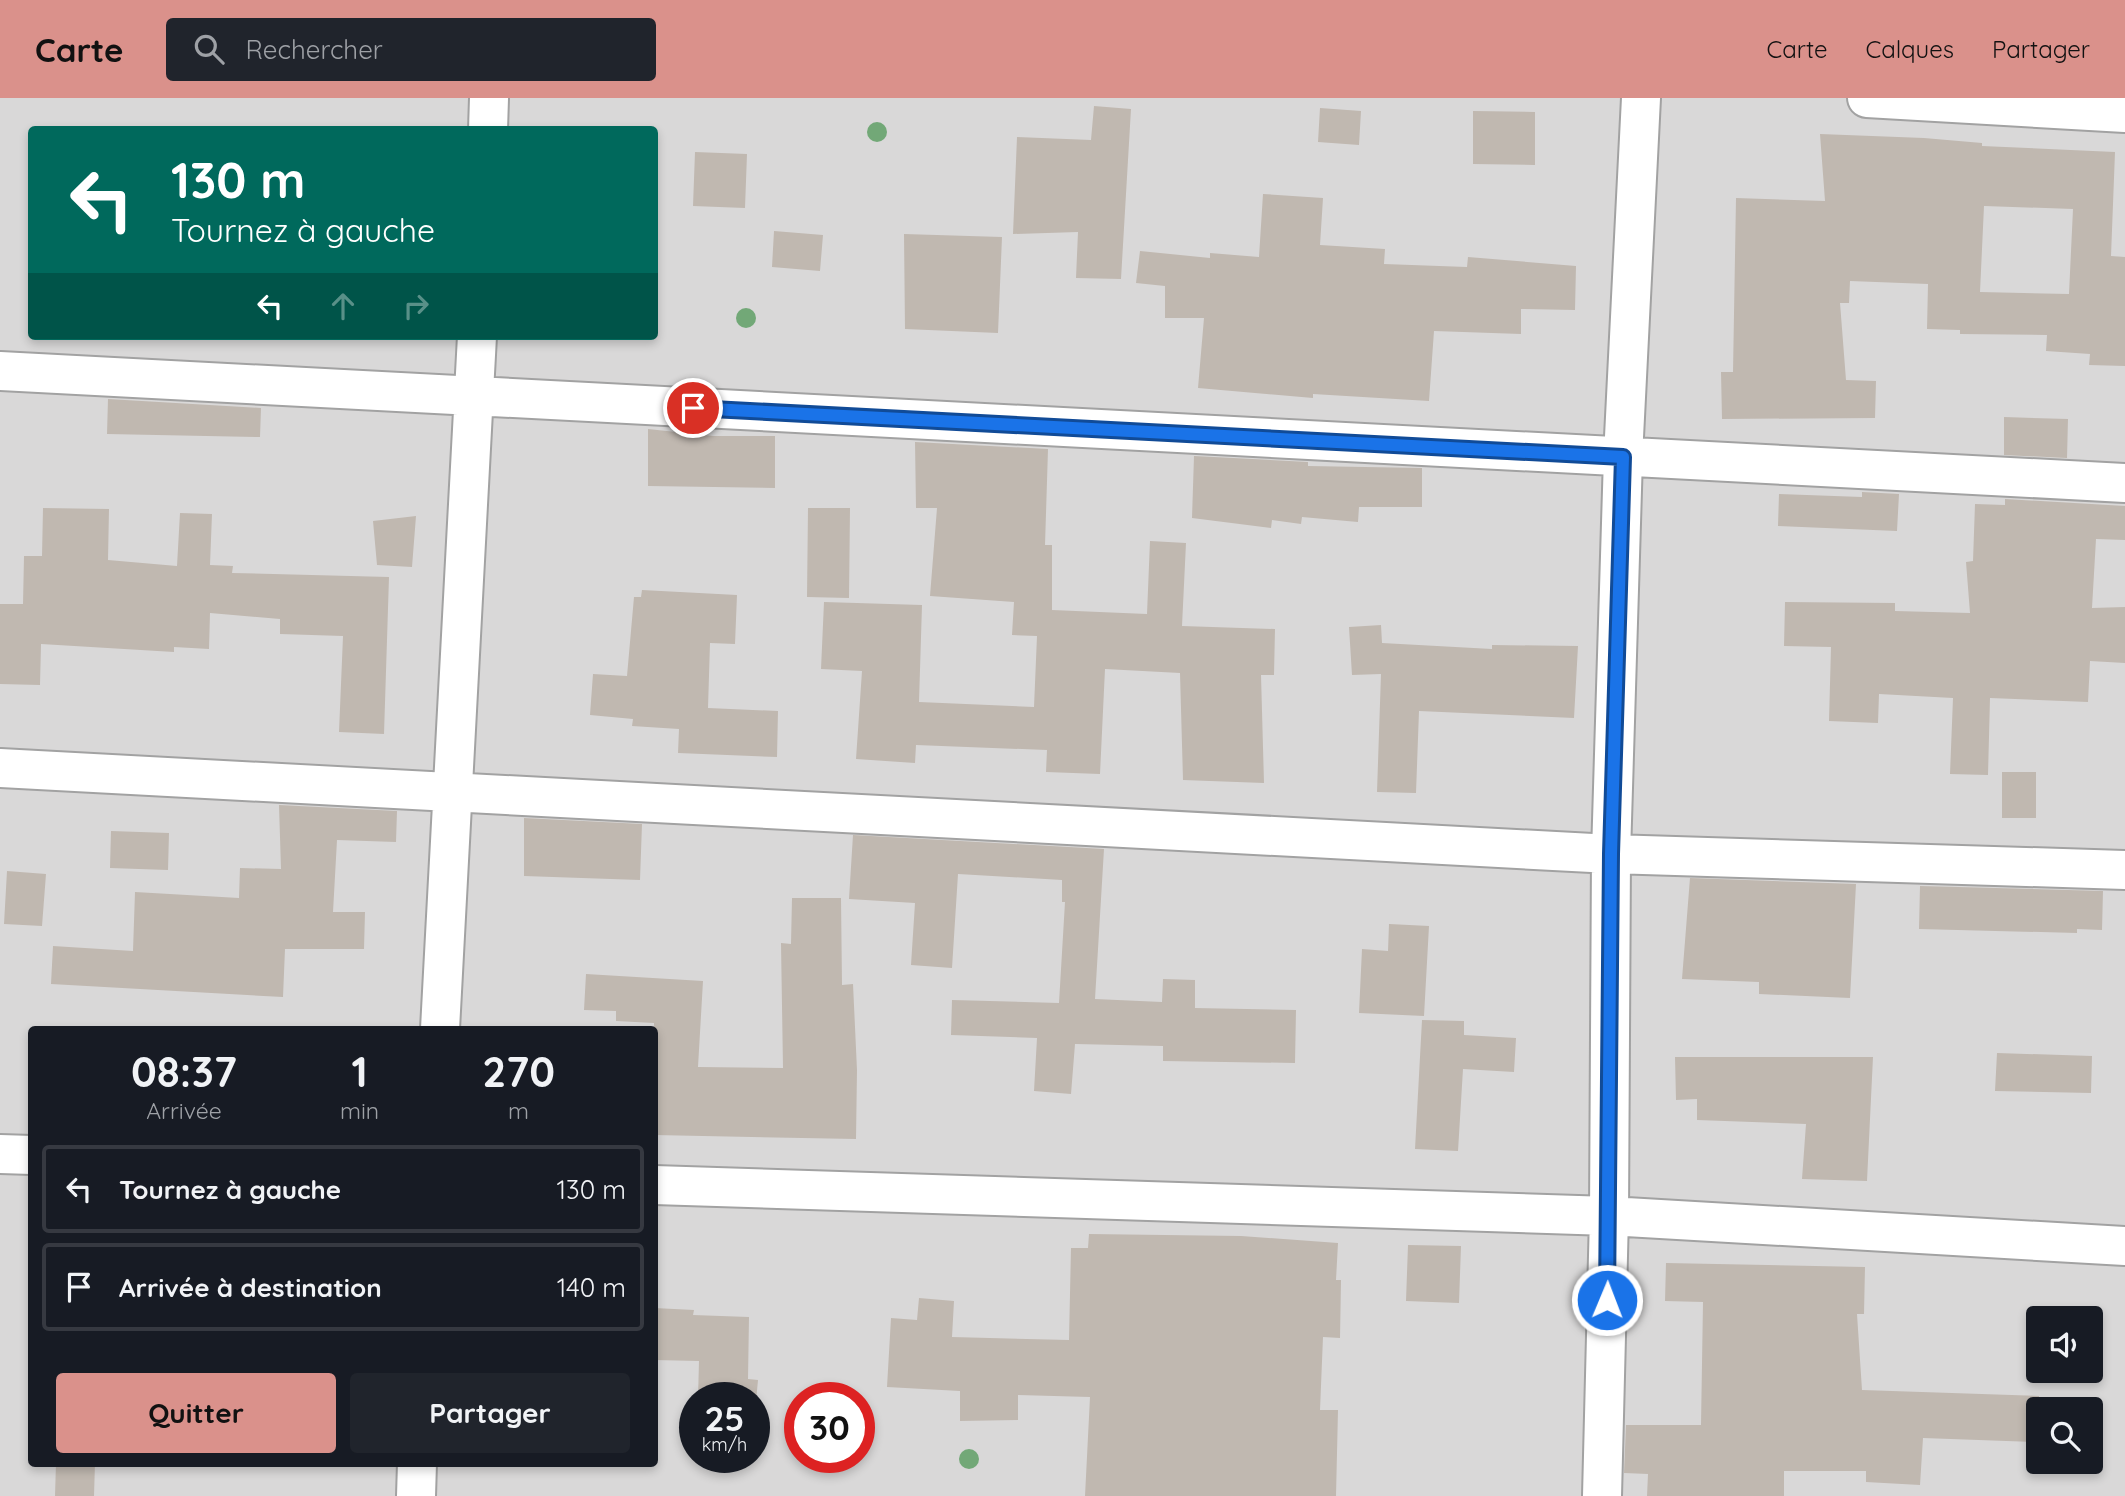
<!DOCTYPE html>
<html lang="fr">
<head>
<meta charset="utf-8">
<style>
  :root { --surface:#171b24; --page:#20242c; --text:#f1f3f6; --muted:#9ea1a6; --line:#363941; --accent:#da918b }
  body { margin:0; font-family:Quicksand,sans-serif; background:var(--page); color:var(--text); height:100vh; display:flex; flex-direction:column; font-size:26px; white-space:nowrap }
  * { box-sizing:border-box; margin:0 }
  p { font-size:23px; color:var(--muted) }
  .icon { flex:none; width:38px; height:38px; fill:none; stroke:currentColor; stroke-width:2; stroke-linecap:round; stroke-linejoin:round }
  .map { position:relative; flex:1; overflow:hidden }
  .side { position:absolute; left:28px; top:928px; width:630px; height:441px; display:flex; flex-direction:column; background:var(--surface); border-radius:7px; box-shadow:0 4px 10px #0003 }
  .side>* { flex:none }
  .top-card { position:absolute; left:28px; top:28px; width:630px; height:214px; border-radius:7px; box-shadow:0 4px 10px #0003; background:#00695c; color:#fff; overflow:hidden }
  .fabs { position:absolute; left:2026px; top:1208px; display:grid; gap:14px }
  .fabs a { display:grid; place-items:center; width:77px; height:77px; border-radius:7px; background:var(--surface); box-shadow:0 4px 10px #0003; font-size:35px }
  .speed { position:absolute; left:679px; top:1284px; display:flex; gap:14px; font-size:35px; font-weight:700; text-align:center }
  .speed>* { display:grid; place-content:center; width:91px; height:91px; border-radius:50%; background:var(--surface); box-shadow:0 4px 10px #0003; line-height:1 }
  .speed small { font-size:18px; font-weight:400 }
  .speed .limit { border:10px solid #d22; background:#fff; color:#111 }
  .pin { position:absolute; display:grid; place-items:center; width:60px; height:60px; color:#fff; margin:-30px; border:4px solid #fff; border-radius:50%; box-shadow:0 2px 7px #0007 }
  .me { position:absolute; width:77px; margin:-38px; rotate:1deg; stroke-linejoin:round; filter:drop-shadow(0 0 5px #0008) }
  .turn { display:flex; align-items:center; gap:24px; height:147px; padding:0 28px; font-size:32px }
  .turn .icon { width:91px; height:91px; stroke-width:2.5 }
  .turn b { display:block; font-size:49px; line-height:60px }
  .lanes { display:flex; align-items:center; height:66px; padding:0 28px; background:#0003; justify-content:center; gap:35px; direction:ltr }
  .lanes .off { opacity:.35 }
  .eta { display:flex; justify-content:space-evenly; align-items:center; height:119px; text-align:center }
  .eta b { font-size:42px; font-weight:700; line-height:49px }
  .primary-button { display:flex; gap:14px; margin-top:auto; padding:14px 28px }
  .primary-button a { flex:1; height:80px; border-radius:7px; background:var(--accent); color:#111; font-size:28px; font-weight:700; line-height:80px; text-align:center }
  .primary-button a+a { background:var(--page); color:var(--text) }
  ul { padding:0; list-style:none }
  li { display:flex; align-items:center; gap:21px; height:88px; margin:0 14px 10px; padding:0 14px; border:4px solid var(--line); border-radius:7px }
  li div { flex:1 }
  li b { display:block; font-size:26px }
  li em { font-style:normal }
  header { display:flex; align-items:center; gap:42px; box-sizing:border-box; height:98px; padding:0 35px; background:var(--accent); color:#111 }
  header strong { font-size:33px }
  nav { display:flex; gap:38px; margin-inline-start:auto; font-size:24px }
  .search { width:490px; height:63px; background:var(--page); display:flex; align-items:center; gap:18px; box-sizing:border-box; padding:0 24px; border-radius:7px; color:var(--muted); font-size:26px }
  .map>svg:first-child { display:block }
  .residential { fill:#d9d8d8; fill-rule:evenodd }
  .building { fill:#c0b8b0; fill-rule:evenodd }
  .lines { fill:none; stroke-linecap:round; stroke-linejoin:round }
  .street-casing { stroke:#a2a2a2; stroke-width:42 }
  .street { stroke:#fff; stroke-width:38 }
  .tree { fill:#72a877 }
  .route-casing { stroke:#114b97; stroke-width:18 }
  .route { stroke:#1a73e8; stroke-width:12 }
</style>
</head>
<body>
<header>
<strong>Carte</strong>
<div class="search"><svg class="icon" aria-label="search" viewBox="0 0 24 24"><circle cx="10" cy="10" r="6"/><path d="M15 15l6 6"/></svg>Rechercher</div>
<nav><a>Carte</a><a>Calques</a><a>Partager</a></nav>
</header>
<div class="map">
<svg width="2125" height="1398" viewBox="0 0 2125 1398">
  <rect width="100%" height="100%" fill="#ece9e0"/>
  <path class="residential" d="M0,0H2125V1398H0ZM32,32H654V238H32ZM32,931H654V1365H32ZM2039,1220H2091V1272H2039ZM695,1300H754V1360H695ZM800,1300H859V1360H800ZM2039,1311H2091V1363H2039Z"/>
  <path class="building" d="M1094,8L1131,11L1121,181L1076,180L1078,134L1013,136L1017,39L1091,42Z
    M1320,10L1361,13L1359,47L1318,44Z
    M1473,13L1535,14V67L1473,66Z
    M1820,36L1924,40L1982,45V48L2115,54L2111,158L2125,159V268L2089,267L2090,256L2046,253L2047,237L1960,236V232L1927,231L1928,186L1850,183L1849,205H1840L1846,282L1876,283L1875,320L1722,321L1721,274H1733L1736,100L1825,103ZM1984,108L2073,111L2069,196L1980,194Z
    M695,54L747,56L745,110L693,108Z
    M1263,96L1323,100L1320,147L1385,151L1384,166L1467,169L1468,159L1576,168L1575,212L1521,211V236L1434,233L1429,303L1313,296V300L1198,290L1204,220H1165V188L1136,185L1140,153L1210,160V155L1259,159Z
    M774,133L823,137L820,173L772,169Z
    M904,136L1002,139L998,235L905,231Z
    M108,301L261,310L260,339L107,336Z
    M2004,319L2068,321L2067,360L2004,357Z
    M648,331L713,338H775V390L648,388Z
    M915,344L1048,351L1045,447H1052V512L1147,516L1150,443L1186,445L1182,528L1275,531L1274,577H1261L1264,685L1183,682L1180,575L1105,571L1100,676L1046,674L1047,652L916,647L915,665L856,661L862,573L821,571L824,504L922,507L919,604L1034,609L1037,538L1012,537L1014,504L930,498L937,410H916Z
    M1194,358L1308,364V368L1422,370V409H1359L1358,424L1302,419L1301,426L1272,422L1271,430L1192,420Z
    M1862,394L1899,396L1897,433L1778,428L1779,396L1862,399Z
    M2005,401L2125,408V442L2096,441L2092,510L2125,509V565L2090,563L2088,604L1990,600L1988,677L1950,676L1953,600L1879,596L1878,625L1829,623L1831,549L1784,548L1785,504L1895,505V513L1970,515L1966,464L1973,463L1975,406L2005,407Z
    M43,410L109,411L108,462L177,468L180,415L212,416L210,467L233,468L232,475L389,479L384,636L339,634L343,538L280,536V521L210,515L209,551L174,549V554L41,546L40,587L0,586V506H23L24,458H42Z
    M808,410H850L849,500L807,499Z
    M416,418L412,469L377,467L373,423Z
    M642,492L737,497L735,546L710,545L708,610L778,613L777,659L678,655L679,631L632,628L633,621L590,617L593,576L627,578L634,499H641Z
    M1381,527L1382,545L1492,551V547L1578,548L1574,620L1419,613L1416,695L1377,694L1381,576L1352,577L1349,529Z
    M2002,674H2036V720H2002Z
    M279,707L397,713L396,744L337,742L333,814H365L364,851H285L283,899L51,886L53,848L133,853L135,794L239,800L240,770L281,771Z
    M524,720L642,726L640,782L524,778Z
    M111,733L169,735L168,772L110,770Z
    M853,737L1104,751L1095,901L1162,904L1163,881L1195,882V910L1296,912L1295,965L1163,963V948L1075,946L1071,996L1034,993L1037,940L951,937L952,902L1059,905L1065,804H1062V782L958,776L952,870L911,867L915,805L849,801Z
    M7,773L46,776L42,828L4,826Z
    M1690,780L1856,786L1850,900L1759,896V884L1682,881Z
    M1920,788L2103,793L2102,832L2077,831V835L1919,831Z
    M792,800H841L842,887L853,886L857,972L856,1041L654,1037V925L616,923V913L584,912L586,876L703,883L698,969L783,970L781,845L791,846Z
    M1389,826L1429,828L1424,918L1359,915L1362,851L1388,853Z
    M1422,922L1464,923V937L1516,940L1514,974L1463,971L1458,1053L1415,1051Z
    M1997,955L2092,958L2091,995L1995,993Z
    M1675,959H1873L1867,1083L1802,1081L1806,1026L1697,1022V1001L1676,1002Z
    M1089,1136L1241,1138L1338,1145L1336,1182H1341L1340,1240L1323,1239L1320,1312H1338L1336,1398H1085L1090,1299L1018,1297V1322L960,1323V1293L887,1289L891,1220L917,1222L919,1200L954,1203L952,1239L1069,1242L1071,1150H1088Z
    M1408,1147L1461,1148L1459,1205L1406,1203Z
    M1666,1165L1865,1169L1864,1216H1857L1862,1292L2039,1298V1335L2036,1334L2035,1344L1923,1340L1920,1387L1866,1384V1373H1784V1398H1647L1648,1376L1624,1375L1626,1327H1701L1703,1204L1665,1203Z
    M654,1210L694,1212L693,1217L749,1219L748,1281L758,1282L754,1325V1300H698L699,1263L654,1262Z
    M700,1360H751V1364L700,1367Z
    M56,1365H95L94,1398H55Z"/>
  <g class="lines">
    <defs>
      <path id="street" d="M1867,0L2125,15
        M488,32L489,0
        M0,273L2125,385
        M0,670L1611,756L2125,772
        M440,931L477,238
        M0,1056L32,1057
        M654,1087L1609,1118L2125,1148
        M416,1398L417,1365
        M1602,1398L1609,1118L1611,756L1623,359L1641,0"/>
    </defs>
    <use href="#street" class="street-casing"/>
    <use href="#street" class="street"/>
  </g>
  <g class="tree">
    <circle cx="877" cy="34" r="10"/>
    <circle cx="746" cy="220" r="10"/>
    <circle cx="969" cy="1361" r="10"/>
  </g>
  <g class="lines">
    <defs>
      <path id="route" d="M693,310L1623,359L1611,756L1607,1202"/>
    </defs>
    <use href="#route" class="route-casing"/>
    <use href="#route" class="route"/>
  </g>
</svg>
<div class="fabs">
<a><svg class="icon" aria-label="sound" viewBox="0 0 24 24"><path d="M4 9h4l5-4v14l-5-4H4zM17 9q2 3 0 6"/></svg></a>
<a><svg class="icon" aria-label="search" viewBox="0 0 24 24"><circle cx="10" cy="10" r="6"/><path d="M15 15l6 6"/></svg></a>
</div>
<div class="speed"><div>25<small>km/h</small></div><div class="limit">30</div></div>
<div class="pin" style="left:693px;top:310px;background:#d93025"><svg class="icon" aria-label="arrive" viewBox="0 0 24 24"><path d="M6 21V4h12l-3 4 3 4H6"/></svg></div>
<svg class="me" style="left:1607px;top:1202px" viewBox="-20 -20 40 40"><circle r="17" fill="#1a73e8" stroke="#fff" stroke-width="3"/><path d="M0-11L8 9 0 5-8 9z" fill="#fff"/></svg>
<div class="top-card">
<div class="turn"><svg class="icon" aria-label="left" viewBox="0 0 24 24"><path d="M17 20v-9H6M10 6l-5 5 5 5"/></svg><div><b>130 m</b>Tournez à gauche</div></div>
<div class="lanes"><svg class="icon" aria-label="left" viewBox="0 0 24 24"><path d="M17 20v-9H6M10 6l-5 5 5 5"/></svg><svg class="icon off" aria-label="ahead" viewBox="0 0 24 24"><path d="M12 20V5M6 11l6-6 6 6"/></svg><svg class="icon off" aria-label="right" viewBox="0 0 24 24"><path d="M7 20v-9h11M14 6l5 5-5 5"/></svg></div>
</div>
<section class="side">
<div class="eta">
<div><b>08:37</b><p>Arrivée</p></div>
<div><b>1</b><p>min</p></div>
<div><b>270</b><p>m</p></div>
</div>
<ul>
<li><svg class="icon" aria-label="left" viewBox="0 0 24 24"><path d="M17 20v-9H6M10 6l-5 5 5 5"/></svg><div><b>Tournez à gauche</b></div><em>130 m</em></li>
<li><svg class="icon" aria-label="arrive" viewBox="0 0 24 24"><path d="M6 21V4h12l-3 4 3 4H6"/></svg><div><b>Arrivée à destination</b></div><em>140 m</em></li>
</ul>
<div class="primary-button"><a>Quitter</a><a>Partager</a></div>
</section>
</div>
</body>
</html>
